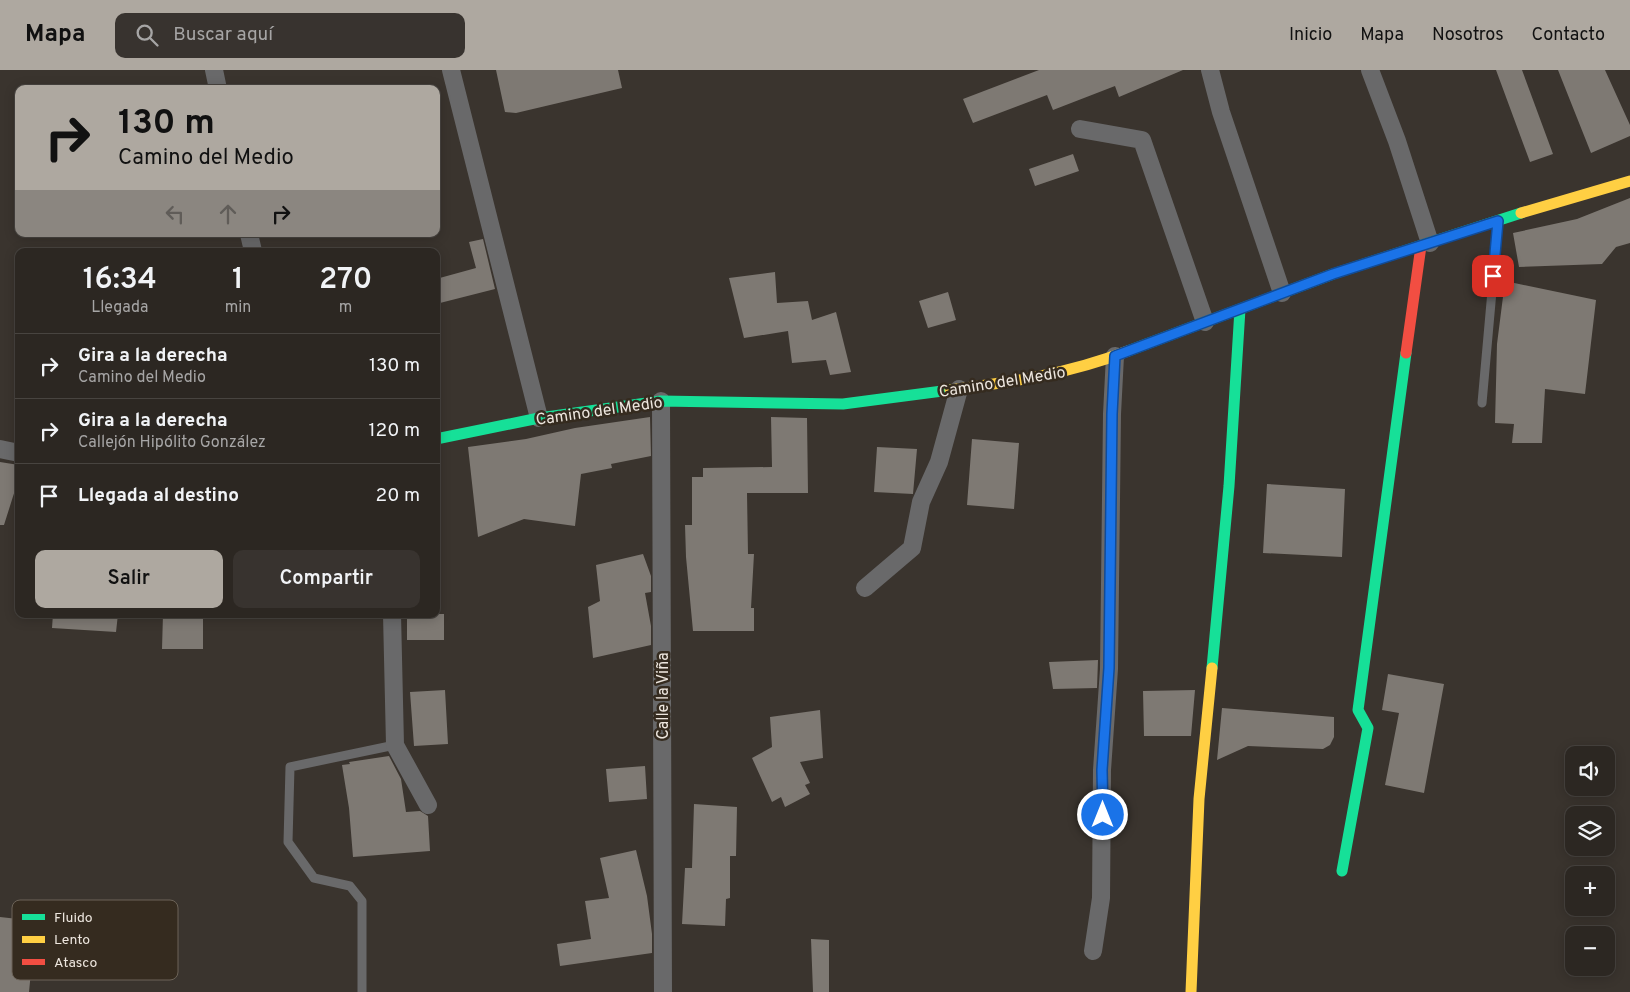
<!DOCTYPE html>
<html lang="es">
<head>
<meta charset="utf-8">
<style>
  :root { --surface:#2c2722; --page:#38332f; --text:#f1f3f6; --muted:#a6a5a5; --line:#484440; --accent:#aea8a0 }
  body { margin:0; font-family:Overpass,sans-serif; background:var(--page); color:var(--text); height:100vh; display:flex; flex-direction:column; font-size:19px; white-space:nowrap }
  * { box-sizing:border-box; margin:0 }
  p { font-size:16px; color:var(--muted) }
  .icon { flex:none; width:28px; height:28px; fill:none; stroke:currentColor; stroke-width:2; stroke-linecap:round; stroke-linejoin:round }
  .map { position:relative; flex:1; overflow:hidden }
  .panel { position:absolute; left:15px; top:178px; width:425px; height:370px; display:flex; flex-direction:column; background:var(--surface); border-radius:10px; box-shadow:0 2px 12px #0003,0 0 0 1px var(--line) }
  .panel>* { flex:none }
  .guide { position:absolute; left:15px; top:15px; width:425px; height:152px; border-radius:10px; box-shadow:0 2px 12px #0003,0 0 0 1px var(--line); background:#aea8a0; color:#111; overflow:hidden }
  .controls { position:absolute; left:1565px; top:676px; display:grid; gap:10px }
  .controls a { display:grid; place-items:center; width:50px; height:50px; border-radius:10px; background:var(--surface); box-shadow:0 2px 12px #0003,0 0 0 1px var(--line); font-size:25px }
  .pin { position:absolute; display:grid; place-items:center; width:42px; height:42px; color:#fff; margin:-21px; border-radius:10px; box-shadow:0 2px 8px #0006 }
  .me { position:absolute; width:55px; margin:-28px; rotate:0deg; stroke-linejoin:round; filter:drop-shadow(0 0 4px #0008) }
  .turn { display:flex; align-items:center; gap:18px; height:105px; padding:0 20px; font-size:22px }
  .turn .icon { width:65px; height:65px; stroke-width:2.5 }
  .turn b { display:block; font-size:35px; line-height:42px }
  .lanes { display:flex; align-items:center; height:48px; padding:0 20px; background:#0003; justify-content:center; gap:25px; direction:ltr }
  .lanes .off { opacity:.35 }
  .eta { display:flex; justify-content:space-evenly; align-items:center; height:85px; text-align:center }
  .eta b { font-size:30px; font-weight:600; line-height:35px }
  .action { display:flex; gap:10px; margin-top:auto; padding:10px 20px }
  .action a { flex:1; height:58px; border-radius:10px; background:var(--accent); color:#111; font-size:20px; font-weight:600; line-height:58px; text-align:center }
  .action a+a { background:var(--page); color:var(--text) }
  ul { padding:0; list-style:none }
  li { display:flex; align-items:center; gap:15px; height:65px; padding:0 20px; border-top:1px solid var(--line) }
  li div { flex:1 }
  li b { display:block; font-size:19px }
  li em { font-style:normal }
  header { display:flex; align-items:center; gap:30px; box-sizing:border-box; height:70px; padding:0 25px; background:var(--accent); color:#111 }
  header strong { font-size:24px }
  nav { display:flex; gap:28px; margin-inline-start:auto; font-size:18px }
  .search { width:350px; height:45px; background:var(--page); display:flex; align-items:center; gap:12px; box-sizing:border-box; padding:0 18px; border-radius:10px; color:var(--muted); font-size:19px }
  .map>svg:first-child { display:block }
  .building { fill:#7e7973 }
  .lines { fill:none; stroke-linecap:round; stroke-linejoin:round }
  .lane { stroke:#69696a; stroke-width:9 }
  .street { stroke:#69696a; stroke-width:18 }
  .fast { stroke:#16e098; stroke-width:11 }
  .slow { stroke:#ffcf43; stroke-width:11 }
  .jam { stroke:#f24e42; stroke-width:11 }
  .route-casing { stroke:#114b97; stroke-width:12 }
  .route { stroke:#1a73e8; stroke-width:9 }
  .labels { text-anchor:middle; stroke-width:5; stroke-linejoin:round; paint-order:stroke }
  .street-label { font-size:16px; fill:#ede6de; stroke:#352b1f }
  .key { fill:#352b1f; stroke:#6c6358; stroke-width:1 }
  .key-label { font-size:14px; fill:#ede6de }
</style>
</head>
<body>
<header>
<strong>Mapa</strong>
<div class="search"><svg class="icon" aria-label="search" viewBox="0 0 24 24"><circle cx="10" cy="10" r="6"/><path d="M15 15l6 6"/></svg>Buscar aquí</div>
<nav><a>Inicio</a><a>Mapa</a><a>Nosotros</a><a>Contacto</a></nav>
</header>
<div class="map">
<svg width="1630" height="922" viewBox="0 0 1630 922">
  <rect width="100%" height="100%" fill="#3a342e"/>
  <path class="building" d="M496,0H618L622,18L516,43L505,42Z
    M1039,0H1183L1119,27L1115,16L1053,40L1047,25L973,53L963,29Z
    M1496,0H1522L1553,84L1530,92Z
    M1558,0H1605L1630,55V66L1591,83Z
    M1073,84L1079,101L1035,116L1029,99Z
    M1630,128V173L1616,177L1602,194L1519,197L1513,163L1577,149Z
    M483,169L495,219L436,234V209L476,198L469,172Z
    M775,202L777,233L808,231L812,250L836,242L851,302L830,305L826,290L792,293L788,261L744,268L729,208Z
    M1505,211L1596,230L1585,324L1545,319L1542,373H1512L1514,354L1495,353L1497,274Z
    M948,222L956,250L928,258L919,231Z
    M650,347L651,386L611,394L612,398L581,404L575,456L524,449L478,467L468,377L526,369L575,358Z
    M771,347L807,348L808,423H747L748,484H754L751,538H754V561H693L686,487L685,455H692V407H703V398L772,397Z
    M972,369L1019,373L1014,439L967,435Z
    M877,377L917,379L913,424L874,422Z
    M0,392L19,395V417H16L4,455H0Z
    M1267,414L1345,419L1342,487L1263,483Z
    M643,484L651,506V522L645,523L651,556V575L593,588L588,537L600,531L596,495Z
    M53,544H118L116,562L52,558Z
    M163,544H203V579H162Z
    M407,544H444V570H407Z
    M1098,590L1097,618L1053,619L1049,592Z
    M1388,604L1444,614L1424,723L1385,715L1399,643L1382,640Z
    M445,620L448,674L414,676L410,622Z
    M1195,620L1191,666H1144L1143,621Z
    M1222,638L1334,647V667L1330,675L1323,679L1248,676L1217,690Z
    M820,640L823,688L800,692L810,713L805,715L810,724L785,737L781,727L772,732L752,688L772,677L770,647Z
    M389,686L401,709L406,742L420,741L428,746L430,781L353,787L349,738L342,695L350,694L349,692Z
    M645,696L647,729L609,732L606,699Z
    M694,734L737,737L736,786H730V828L726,829L725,856L682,854L685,798H692Z
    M636,780L647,826L652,864V883L560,896L557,874L591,869L585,831L609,828L600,788Z
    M0,847L36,851L29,922H0Z
    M811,869L829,870V922H813Z"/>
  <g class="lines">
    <path class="lane" d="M1482,333L1498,154
      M362,922V831L350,816L314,808L288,772L290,697L395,675"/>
    <path class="street" d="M214,0L218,19
      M451,0L539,348
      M1210,0L1221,42L1282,223
      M1370,0L1397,71L1430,173
      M1080,59L1142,70L1205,252
      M249,164L253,181
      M661,331L663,922
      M0,379L19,383
      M865,518L912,478L921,432L939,392L959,319
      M392,544L395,675L428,735
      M1093,881L1101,828L1102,700L1109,599L1112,344L1115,286"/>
    <path class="fast" d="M1128,281L1333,204L1521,143
      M436,369L539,348L661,331L843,334L950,320
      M1212,598L1229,416L1240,239
      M1342,801L1368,658L1358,640L1406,283"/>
    <path class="slow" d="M1521,143L1630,111
      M950,320C1013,312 1068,304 1128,281
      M1191,922L1199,729L1212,598"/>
    <path class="jam" d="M1406,283L1421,176"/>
  </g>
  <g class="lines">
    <defs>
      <path id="route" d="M1103,745L1102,700L1109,598L1112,344L1115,286L1333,204L1498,151L1493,206"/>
    </defs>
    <use href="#route" class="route-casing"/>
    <use href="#route" class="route"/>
  </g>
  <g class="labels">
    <g class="street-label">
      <text transform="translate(1002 311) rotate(-9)" y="6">Camino del Medio</text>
      <text transform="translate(599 340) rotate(-8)" y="6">Camino del Medio</text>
      <text transform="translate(662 626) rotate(-90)" y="6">Calle la Viña</text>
    </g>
  </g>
  <rect x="12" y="830" width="166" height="80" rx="8" class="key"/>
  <rect x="22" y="844" width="23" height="6" fill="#16e098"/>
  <rect x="22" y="866" width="23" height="7" fill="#ffcf43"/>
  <rect x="22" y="889" width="23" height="6" fill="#f24e42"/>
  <g class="key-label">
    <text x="54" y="852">Fluido</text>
    <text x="54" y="874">Lento</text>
    <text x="54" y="897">Atasco</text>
  </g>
</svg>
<div class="controls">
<a><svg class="icon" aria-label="sound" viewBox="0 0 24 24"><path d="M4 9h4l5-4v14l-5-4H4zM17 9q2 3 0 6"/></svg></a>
<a><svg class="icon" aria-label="layers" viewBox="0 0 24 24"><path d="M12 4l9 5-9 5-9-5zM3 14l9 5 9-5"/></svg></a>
<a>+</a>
<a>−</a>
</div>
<div class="pin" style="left:1493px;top:206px;background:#d93025"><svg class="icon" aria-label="arrive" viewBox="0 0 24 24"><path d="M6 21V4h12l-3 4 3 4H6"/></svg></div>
<svg class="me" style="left:1103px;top:745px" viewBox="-20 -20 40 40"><circle r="17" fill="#1a73e8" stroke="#fff" stroke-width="3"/><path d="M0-11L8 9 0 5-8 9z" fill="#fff"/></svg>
<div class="guide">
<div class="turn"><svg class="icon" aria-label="right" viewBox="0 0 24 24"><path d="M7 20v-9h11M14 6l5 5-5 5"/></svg><div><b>130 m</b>Camino del Medio</div></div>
<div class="lanes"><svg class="icon off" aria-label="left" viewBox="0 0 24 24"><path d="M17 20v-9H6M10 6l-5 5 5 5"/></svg><svg class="icon off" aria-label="ahead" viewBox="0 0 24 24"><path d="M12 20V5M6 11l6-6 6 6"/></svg><svg class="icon" aria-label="right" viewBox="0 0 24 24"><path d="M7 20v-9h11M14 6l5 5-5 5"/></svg></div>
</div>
<section class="panel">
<div class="eta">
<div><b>16:34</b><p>Llegada</p></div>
<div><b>1</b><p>min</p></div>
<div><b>270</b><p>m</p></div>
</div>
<ul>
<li><svg class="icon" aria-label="right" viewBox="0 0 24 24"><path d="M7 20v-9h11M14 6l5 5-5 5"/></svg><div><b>Gira a la derecha</b><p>Camino del Medio</p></div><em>130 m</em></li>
<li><svg class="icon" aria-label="right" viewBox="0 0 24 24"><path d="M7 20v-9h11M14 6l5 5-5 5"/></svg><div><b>Gira a la derecha</b><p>Callejón Hipólito González</p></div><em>120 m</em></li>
<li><svg class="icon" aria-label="arrive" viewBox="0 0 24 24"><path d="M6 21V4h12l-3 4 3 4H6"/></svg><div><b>Llegada al destino</b></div><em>20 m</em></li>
</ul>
<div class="action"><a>Salir</a><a>Compartir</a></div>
</section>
</div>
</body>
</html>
